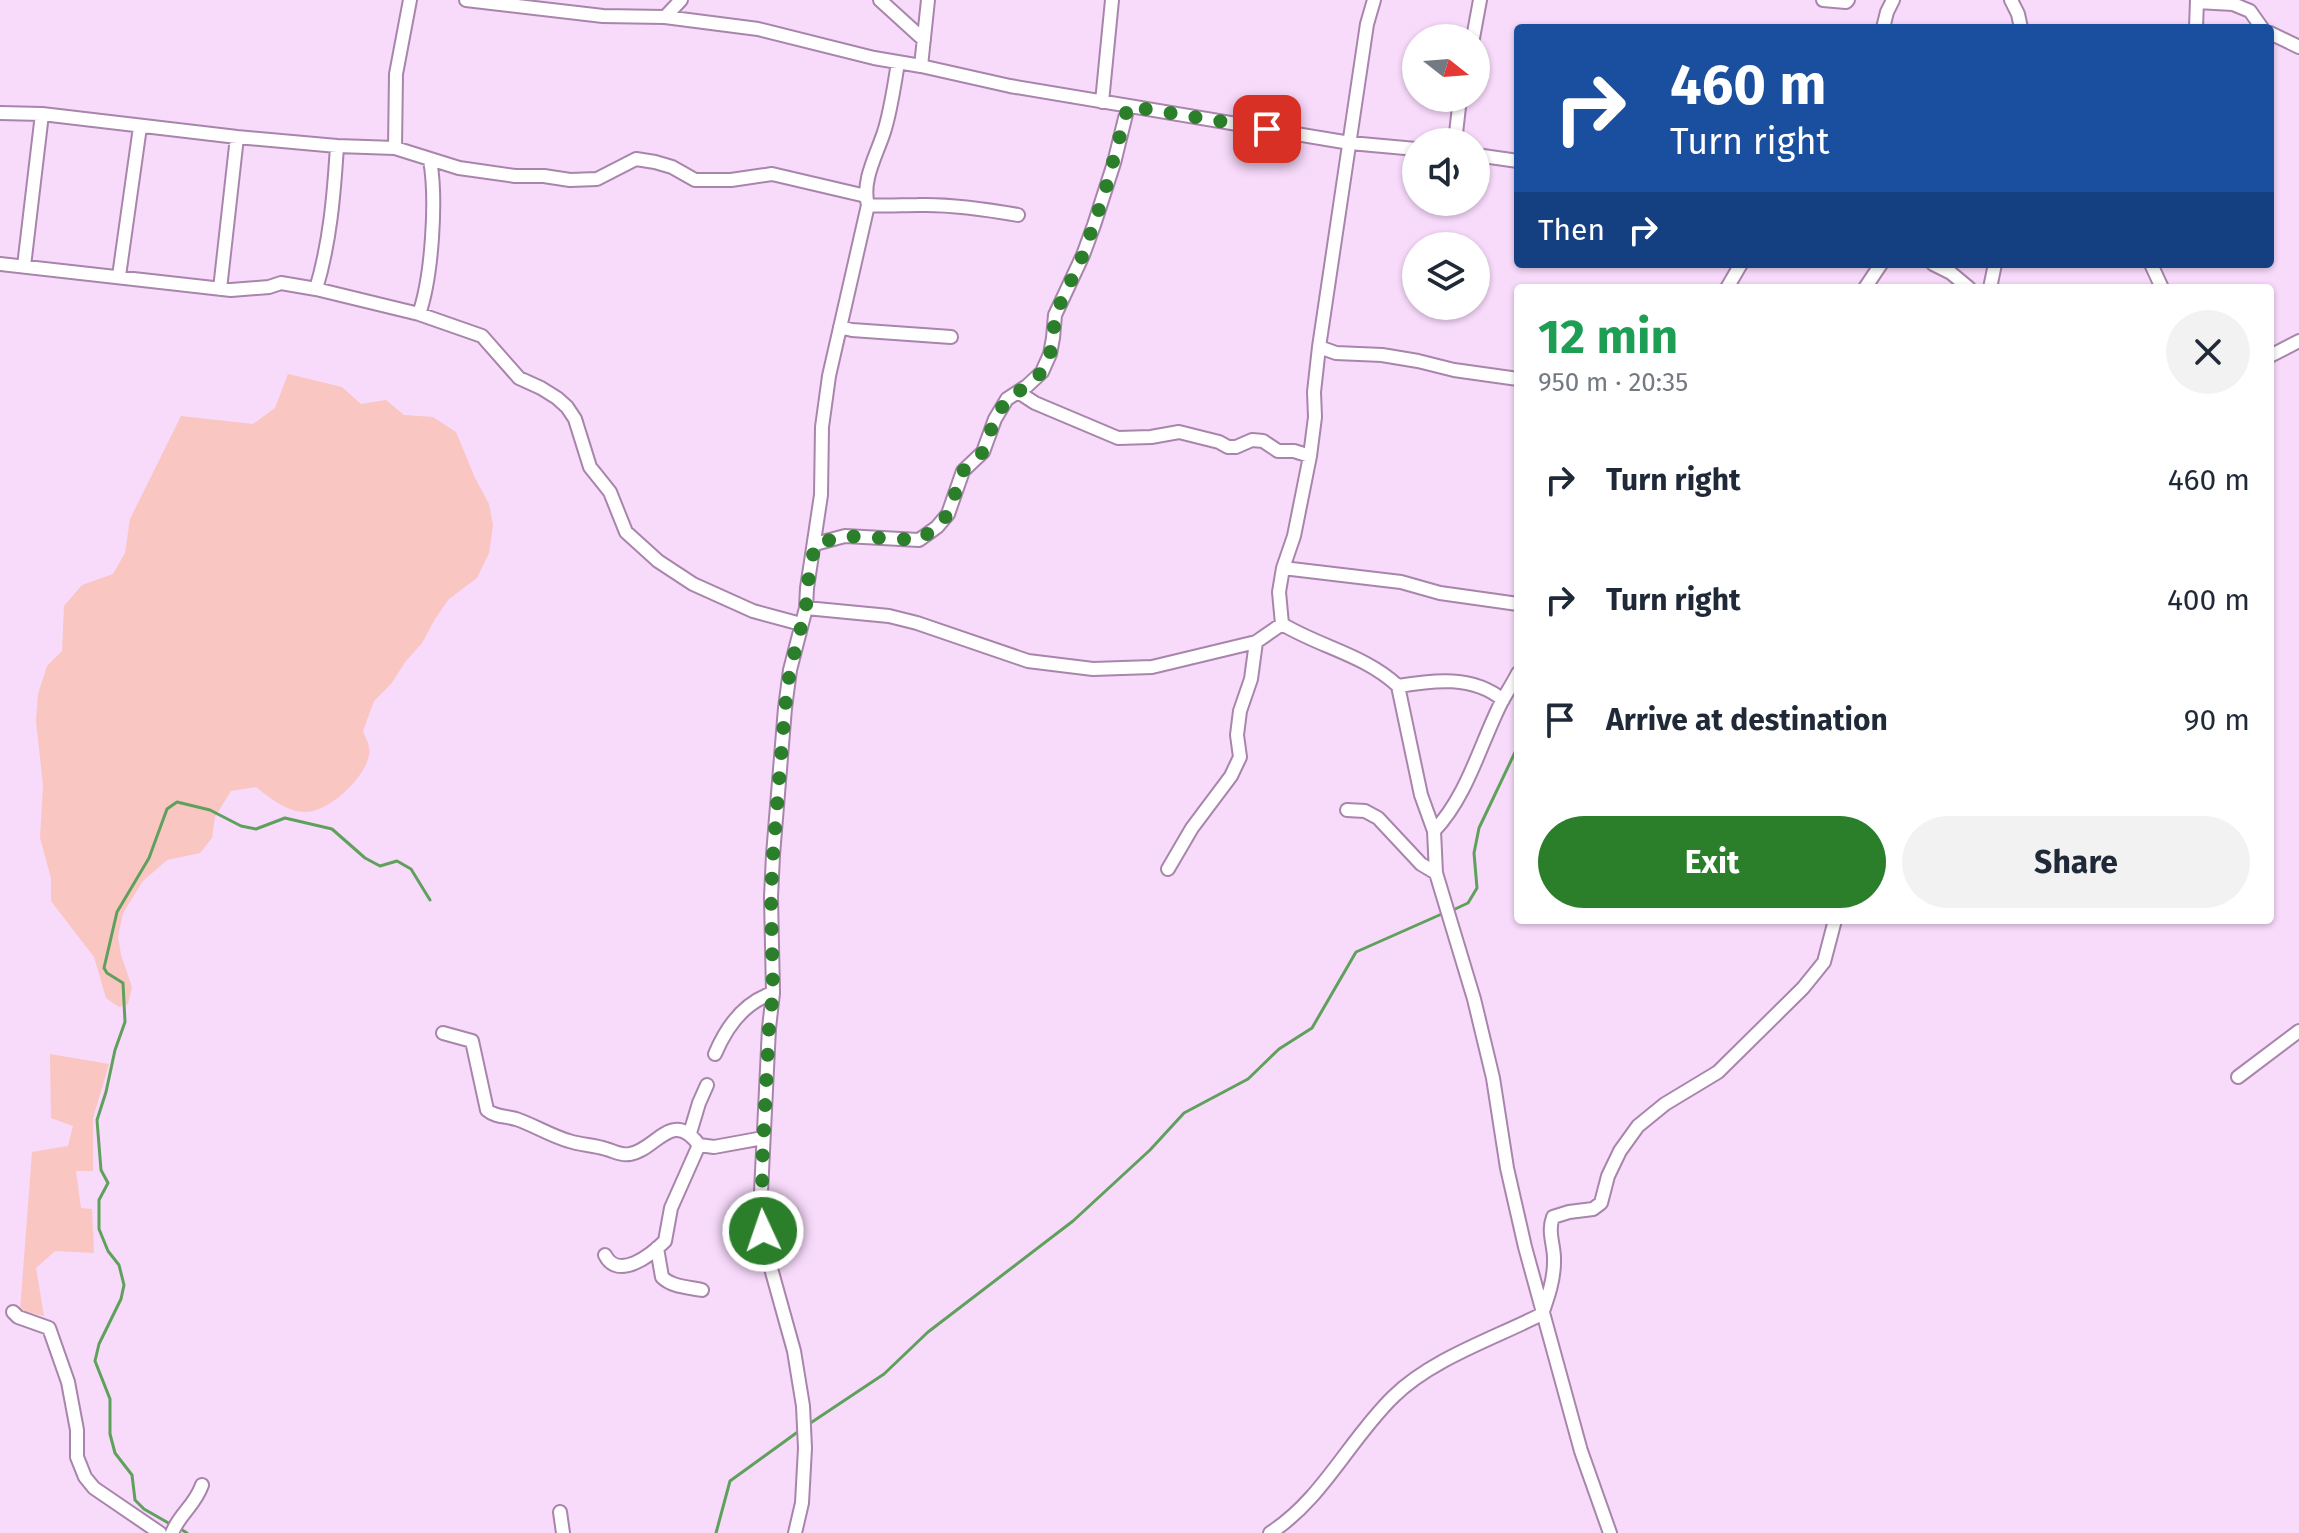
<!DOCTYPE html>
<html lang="en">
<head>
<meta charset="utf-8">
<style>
  :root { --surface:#fff; --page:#f2f2f3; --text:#1f2937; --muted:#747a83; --accent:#2b7f2b }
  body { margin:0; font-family:"Fira Sans",sans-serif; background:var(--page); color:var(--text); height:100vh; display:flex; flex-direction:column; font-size:30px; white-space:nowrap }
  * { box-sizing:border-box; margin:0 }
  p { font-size:26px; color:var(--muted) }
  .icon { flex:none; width:44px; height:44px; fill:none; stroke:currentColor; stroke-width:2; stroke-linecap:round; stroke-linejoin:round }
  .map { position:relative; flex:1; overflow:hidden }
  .panel { position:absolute; left:1514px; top:284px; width:760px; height:640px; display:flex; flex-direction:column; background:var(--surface); border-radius:8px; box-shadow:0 2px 6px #0004 }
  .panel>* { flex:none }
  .top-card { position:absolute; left:1514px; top:24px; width:760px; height:244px; border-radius:8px; box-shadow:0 2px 6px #0004; background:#1a4fa0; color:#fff; overflow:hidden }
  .needle { width:52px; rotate:107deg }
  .fabs { position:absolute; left:1402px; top:24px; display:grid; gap:16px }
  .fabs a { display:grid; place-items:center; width:88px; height:88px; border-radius:50%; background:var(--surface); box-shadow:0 2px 6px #0004; font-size:40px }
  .pin { position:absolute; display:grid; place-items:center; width:68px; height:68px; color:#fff; margin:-34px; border-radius:16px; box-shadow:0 4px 12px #0006 }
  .me { position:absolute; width:88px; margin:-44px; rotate:357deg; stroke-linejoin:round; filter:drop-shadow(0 0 6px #0008) }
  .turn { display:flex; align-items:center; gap:28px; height:168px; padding:0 24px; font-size:36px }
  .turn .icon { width:104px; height:104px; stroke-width:2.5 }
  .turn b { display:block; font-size:56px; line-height:68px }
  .then { display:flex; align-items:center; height:76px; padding:0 24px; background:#0003; gap:16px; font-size:30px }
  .round { display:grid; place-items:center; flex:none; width:84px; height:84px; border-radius:42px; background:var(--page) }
  .headline { display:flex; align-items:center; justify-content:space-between; height:136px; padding:0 24px }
  h1 { font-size:48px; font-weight:700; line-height:60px; color:#1e9e55 }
  .cta { display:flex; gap:16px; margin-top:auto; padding:16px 24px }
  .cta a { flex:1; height:92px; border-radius:48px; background:var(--accent); color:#fff; font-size:32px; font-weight:700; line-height:92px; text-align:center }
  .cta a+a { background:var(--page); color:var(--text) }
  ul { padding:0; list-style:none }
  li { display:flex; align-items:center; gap:24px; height:120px; padding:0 24px }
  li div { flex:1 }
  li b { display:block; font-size:30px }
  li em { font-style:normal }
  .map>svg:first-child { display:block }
  .green { fill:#f9c6c2 }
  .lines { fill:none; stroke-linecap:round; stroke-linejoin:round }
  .stream { stroke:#5fa15c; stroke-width:3 }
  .minor-casing { stroke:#a885ab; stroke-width:16 }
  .minor { stroke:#fff; stroke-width:12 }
  .route { stroke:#2b7f2b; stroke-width:14; stroke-dasharray:0 25.2 }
</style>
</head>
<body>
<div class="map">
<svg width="2299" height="1533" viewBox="0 0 2299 1533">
  <rect width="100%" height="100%" fill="#f8dafb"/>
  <path class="green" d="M288,374L342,387L361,404L386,400L404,415L433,417L456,432L475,478L489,504L493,525L489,553L477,578L449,599L435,619L422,643L406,661L391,684L374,701L363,731C366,739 371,747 369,755C365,778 330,811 306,812C287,812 270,798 256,787L231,791L215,817L212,838L200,853L167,860L143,881L123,913L118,937L121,955L132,987L128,1004L119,1007L106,998L94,957L51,901V878L40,838L43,785L36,721L38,694L47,666L62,651L64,606L82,585L113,574L125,553L130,519L181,416L253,424L275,408Z
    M50,1054L109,1064L93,1118V1171H76L81,1208L92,1209L94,1253L55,1251L36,1268L44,1316L20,1311L32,1152L68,1146L73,1126L51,1118Z"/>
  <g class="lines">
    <path class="stream" d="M1453,910L1468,903L1477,888L1474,853L1479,828L1518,746
      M809,1424L884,1374L928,1332L1073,1221L1150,1150L1184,1113L1248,1079L1279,1049L1312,1028L1356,952L1444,913
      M172,1525L144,1509L135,1500L132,1475L115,1453L110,1434V1399L95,1361L99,1344L121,1299L124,1285L119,1265L108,1251L99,1229V1200L108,1183L101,1170L97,1120L106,1092L115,1050L125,1022L123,983L107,973L104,968L117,912L149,858L167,809L177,802L210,810L241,826L256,829L285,818L332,829L365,858L380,866L397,861L411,869L430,900
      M179,1528L187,1533
      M716,1533L730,1481L799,1431"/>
    <defs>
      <path id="minor" d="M466,0L603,16L665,17L758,29L874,58L921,66L1010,86L1350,143L1416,149
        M880,0L924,40
        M1374,0L1367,24L1319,347L1314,392L1315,417L1310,456L1294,536L1283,568L1279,592L1282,624C1320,647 1365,655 1398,686L1421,795L1434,831L1436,873L1474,999L1493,1078L1507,1168L1525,1247L1581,1451L1610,1533
        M1823,0L1846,2L1848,0
        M2011,0L2018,14L2021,28
        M2197,2L2233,4L2250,11L2262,28
        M665,17L681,0
        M1883,28L1887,12L1893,0
        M2196,28L2197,0
        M2270,33L2299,47
        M1473,38L1480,0
        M921,66L928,0
        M1102,102L1112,0
        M0,113L42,114
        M1455,142L1460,98
        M395,148L396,74L410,0
        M1476,155L1518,161
        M868,205C885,206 901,205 918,205C951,204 985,209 1018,215
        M0,264L231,290L269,287L281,283L316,289L419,314L482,336L519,378L541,388L557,398L567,407L575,419L590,467L610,492L626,532L658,561L693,584L753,611L801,624
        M1933,264L1951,273L1969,288
        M2151,264L2162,288
        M24,266L42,114L237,137L337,146L395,148L459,168L515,176H544L570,180L597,179L636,159L655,162L672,167L695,180H731L772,174L866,196
        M119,276L140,127
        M1727,288L1741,264
        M1865,288L1881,264
        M1990,288L1995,264
        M220,289L237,137
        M316,289C330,243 334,194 337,146
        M419,314C432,277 437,199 430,160
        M840,327L852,330L951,337
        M1319,347L1336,353L1382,355L1418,361L1454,370L1518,379
        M2270,356L2299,341
        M1018,392L1035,403L1118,438L1151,437L1179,432L1219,442L1228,447H1236L1252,440L1263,441L1278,451H1294L1310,456
        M815,544L845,536L919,540L937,527L948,514L963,471L983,452L995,419L1007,399L1027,386L1042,372L1050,354L1053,338L1055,315L1083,255L1094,225L1114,163L1128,106
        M1283,568L1401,582L1440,593L1518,604
        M806,608L889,616L917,623L1028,661L1093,669L1152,667L1256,642L1282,624
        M1398,686C1434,680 1473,675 1503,700
        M1347,810L1365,811L1378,818L1421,864L1436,873
        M1434,831C1468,795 1480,744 1502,701C1507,692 1513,683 1518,673
        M1168,869L1192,828L1231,776L1240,757L1237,735L1240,711L1251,679L1256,642
        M443,1033L472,1041L487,1110C495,1117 506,1116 516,1119C534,1125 551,1136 569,1141C581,1145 594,1145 606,1149C614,1151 621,1156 630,1154C656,1150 672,1108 699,1145L714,1147L763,1138
        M715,1054C726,1028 744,1002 773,993
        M2238,1077L2299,1031
        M690,1133L699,1103L707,1085
        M657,1248L662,1277C672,1287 688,1287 702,1290
        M605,1255C618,1281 651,1255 665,1241L671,1208L699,1145
        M13,1312L18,1317L49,1328L68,1382L77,1430V1457L85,1477L94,1488L160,1533
        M560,1512L563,1533
        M172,1533C180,1513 194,1507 202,1485
        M795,1533L802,1503L805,1448L803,1406L794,1351L772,1272L763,1231L761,1192L769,1028L773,993L771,897L773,855L785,708L790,670L806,608L807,588L821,495L822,427L829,376L868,205C861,181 877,154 884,132C891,110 894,86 898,63
        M1270,1533C1322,1500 1349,1440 1393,1397C1431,1359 1495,1338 1542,1314C1548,1297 1554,1280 1554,1262C1555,1246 1547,1233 1553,1217L1569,1212L1593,1209L1601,1203L1608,1176L1620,1151L1638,1126L1665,1104L1718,1072L1803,988L1824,962L1835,920"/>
    </defs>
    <use href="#minor" class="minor-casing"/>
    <use href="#minor" class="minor"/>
  </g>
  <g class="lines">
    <path class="route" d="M763,1231L762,1168L769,1028L773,993L771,897L773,855L785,708L790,670L806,608L807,588L815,544L845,536L919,540L937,527L948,514L963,471L983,452L995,419L1007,399L1027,386L1042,372L1050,354L1053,338L1055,315L1083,255L1104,195L1128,106L1267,129"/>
  </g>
</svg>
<div class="fabs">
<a><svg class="needle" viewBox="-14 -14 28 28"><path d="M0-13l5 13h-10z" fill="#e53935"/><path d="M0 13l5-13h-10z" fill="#747a83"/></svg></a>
<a><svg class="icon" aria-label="sound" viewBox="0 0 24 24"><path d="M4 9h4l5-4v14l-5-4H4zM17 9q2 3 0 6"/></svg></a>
<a><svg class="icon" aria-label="layers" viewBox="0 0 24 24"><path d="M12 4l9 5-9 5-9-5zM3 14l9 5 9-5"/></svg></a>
</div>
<div class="pin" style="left:1267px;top:129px;background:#d93025"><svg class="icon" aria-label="arrive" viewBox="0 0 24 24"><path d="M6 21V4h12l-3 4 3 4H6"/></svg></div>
<svg class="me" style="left:763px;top:1231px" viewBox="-20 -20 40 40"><circle r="17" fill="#2b7f2b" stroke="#fff" stroke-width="3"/><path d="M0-11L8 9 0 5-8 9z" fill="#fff"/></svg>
<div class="top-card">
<div class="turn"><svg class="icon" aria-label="right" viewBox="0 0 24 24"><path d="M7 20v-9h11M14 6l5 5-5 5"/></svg><div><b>460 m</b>Turn right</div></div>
<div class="then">Then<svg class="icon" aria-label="right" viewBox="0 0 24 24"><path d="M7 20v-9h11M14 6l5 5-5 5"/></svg></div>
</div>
<section class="panel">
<div class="headline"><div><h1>12 min</h1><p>950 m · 20:35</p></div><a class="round"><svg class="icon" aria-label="close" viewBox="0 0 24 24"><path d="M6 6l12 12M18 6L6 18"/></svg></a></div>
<ul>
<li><svg class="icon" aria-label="right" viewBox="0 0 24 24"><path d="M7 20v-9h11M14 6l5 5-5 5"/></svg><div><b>Turn right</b></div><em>460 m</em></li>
<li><svg class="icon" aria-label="right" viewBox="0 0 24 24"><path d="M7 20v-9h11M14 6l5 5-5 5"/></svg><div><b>Turn right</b></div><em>400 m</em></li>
<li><svg class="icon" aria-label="arrive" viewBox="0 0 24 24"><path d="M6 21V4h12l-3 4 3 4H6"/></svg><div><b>Arrive at destination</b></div><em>90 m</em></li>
</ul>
<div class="cta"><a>Exit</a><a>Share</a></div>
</section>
</div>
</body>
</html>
